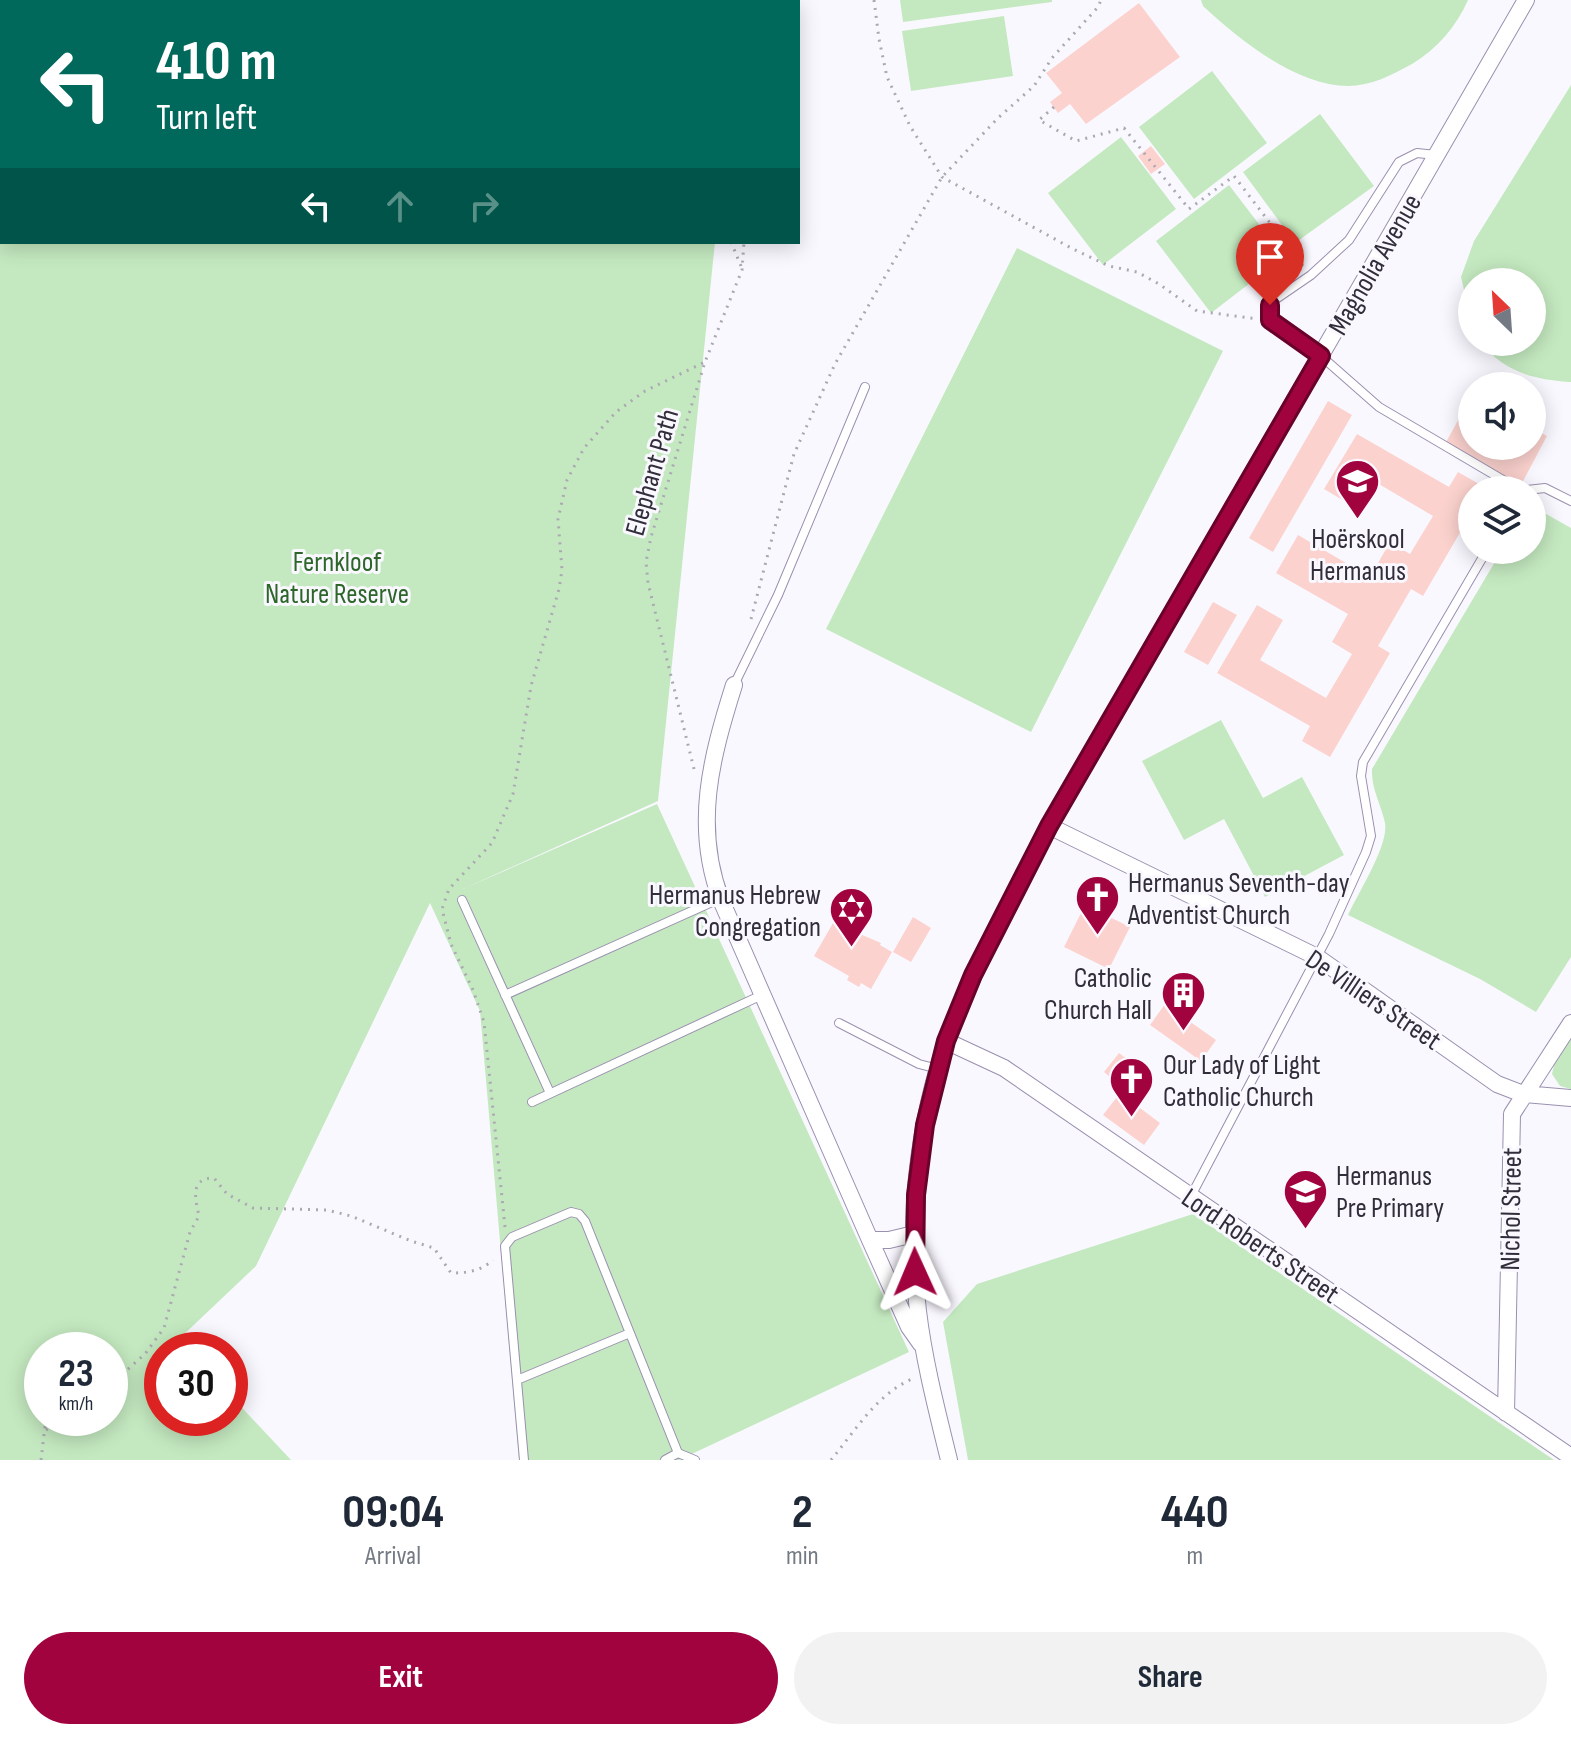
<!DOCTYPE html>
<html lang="en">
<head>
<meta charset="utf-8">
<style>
  :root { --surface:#fff; --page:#f2f2f3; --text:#1f2937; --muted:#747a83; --accent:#a1033f }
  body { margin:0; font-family:"Sofia Sans Condensed",sans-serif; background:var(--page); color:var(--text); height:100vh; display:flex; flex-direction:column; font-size:30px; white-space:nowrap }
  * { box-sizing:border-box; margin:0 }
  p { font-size:26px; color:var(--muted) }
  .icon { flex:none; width:44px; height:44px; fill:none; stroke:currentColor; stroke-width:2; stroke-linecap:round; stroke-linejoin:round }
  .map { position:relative; height:1460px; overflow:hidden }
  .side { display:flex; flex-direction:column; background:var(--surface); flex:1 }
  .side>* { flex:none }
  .hud { position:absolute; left:0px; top:0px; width:800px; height:244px; box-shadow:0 4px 20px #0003; background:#00695c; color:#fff; overflow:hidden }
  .needle { width:52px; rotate:335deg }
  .controls { position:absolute; left:1458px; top:268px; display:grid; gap:16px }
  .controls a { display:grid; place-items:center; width:88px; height:88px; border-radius:50%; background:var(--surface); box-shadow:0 4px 20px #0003; font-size:40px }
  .speed { position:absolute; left:24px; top:1332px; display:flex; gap:16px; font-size:40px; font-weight:700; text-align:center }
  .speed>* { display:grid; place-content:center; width:104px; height:104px; border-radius:50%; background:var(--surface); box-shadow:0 4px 20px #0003; line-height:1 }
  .speed small { font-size:20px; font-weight:400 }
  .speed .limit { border:12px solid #d22; background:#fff; color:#111 }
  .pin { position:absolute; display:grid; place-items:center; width:68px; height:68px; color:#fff; margin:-82px -34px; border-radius:50% 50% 50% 0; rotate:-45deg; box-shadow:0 0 8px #0007 }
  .pin .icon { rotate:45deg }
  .me { position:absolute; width:88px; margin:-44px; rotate:359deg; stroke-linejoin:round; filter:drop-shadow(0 0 6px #0008) }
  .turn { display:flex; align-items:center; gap:28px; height:168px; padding:0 24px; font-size:36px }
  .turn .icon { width:104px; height:104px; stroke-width:2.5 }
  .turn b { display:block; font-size:56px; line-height:68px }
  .lanes { display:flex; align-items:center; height:76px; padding:0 24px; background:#0003; justify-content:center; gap:40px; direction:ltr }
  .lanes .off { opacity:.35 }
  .eta { display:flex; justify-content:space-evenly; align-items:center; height:136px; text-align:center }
  .eta b { font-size:48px; font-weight:700; line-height:56px }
  .primary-button { display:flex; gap:16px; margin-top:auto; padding:16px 24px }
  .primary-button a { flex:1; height:92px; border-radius:48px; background:var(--accent); color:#fff; font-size:32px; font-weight:700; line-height:92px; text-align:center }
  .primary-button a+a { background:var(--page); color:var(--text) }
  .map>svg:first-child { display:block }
  .green { fill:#c4e9c0; fill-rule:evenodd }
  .building { fill:#fbd2ce }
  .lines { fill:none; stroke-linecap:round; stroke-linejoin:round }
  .service-casing { stroke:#9a90af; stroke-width:10 }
  .minor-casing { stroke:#9a90af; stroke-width:18 }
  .path { stroke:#aba8b1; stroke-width:3; stroke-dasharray:2 6; stroke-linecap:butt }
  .service { stroke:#fff; stroke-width:8 }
  .minor { stroke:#fff; stroke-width:16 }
  .route-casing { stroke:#690229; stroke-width:20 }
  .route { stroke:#a1033f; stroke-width:14 }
  .labels { text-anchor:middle; stroke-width:6; stroke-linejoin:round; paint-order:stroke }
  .street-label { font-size:28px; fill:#312d3a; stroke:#faf8ff }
  .poi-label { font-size:28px; fill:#312d3a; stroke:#faf8ff; text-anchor:start }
  .park-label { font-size:28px; fill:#2d6629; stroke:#faf8ff }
</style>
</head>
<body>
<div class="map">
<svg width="1571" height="1460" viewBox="0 0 1571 1460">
  <rect width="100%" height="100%" fill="#faf8ff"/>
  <path class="green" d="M0,0H739L2,2V242H715L658,801L463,889L657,804L909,1352L679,1460H519L480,1011L430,903L256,1266L179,1339L188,1350H162V1418H230V1395L291,1460H0ZM42,1350H110V1418H42Z
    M900,0H1052V2L903,22Z
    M1201,0H1468C1456,27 1437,49 1412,64C1392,75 1371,86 1348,86C1297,86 1238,39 1203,6Z
    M1004,16L1013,76L911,91L902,31Z
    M1212,71L1267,143L1194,199L1139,127Z
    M1571,85V382H1569C1531,379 1506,372 1479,342H1532V282H1472V324L1461,277L1474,241Z
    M1320,114L1374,186L1295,243L1243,172Z
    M1121,137L1176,209L1103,265L1048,193Z
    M1229,185L1284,257L1211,313L1156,241Z
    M1017,248L1223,351L1031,732L826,629Z
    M1532,506L1571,528V957L1536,1012L1480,979L1348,915C1358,893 1389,845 1385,823C1381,804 1371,789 1372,769L1502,550H1532Z
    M1221,720L1263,798L1302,777L1344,855L1265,897L1224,819L1184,840L1142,761Z
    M1571,1036V1089L1560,1086L1552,1074L1554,1065Z
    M1193,1214L1554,1460H968L943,1322L977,1284Z"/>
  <path class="building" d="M1139,3L1180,57L1086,124L1070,104L1058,113L1050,102L1062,93L1046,73Z
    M1151,146L1165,164L1151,174L1138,156Z
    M1472,395V446H1532V428L1547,436L1521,485L1445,444Z
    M1328,401L1352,415L1273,552L1249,538Z
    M1357,434L1449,487L1458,472L1486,488L1472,490V512L1423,596L1411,589L1378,646L1390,653L1330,757L1302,741L1310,726L1217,673L1257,605L1283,620L1260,660L1326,698L1352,654L1332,642L1348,614L1276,573L1298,535L1370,577L1390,542L1410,554L1433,516L1367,477L1351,505L1324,489Z
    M1213,602L1237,615L1208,665L1184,652Z
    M844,904L869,918L860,934L881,943L880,945L892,952L871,989L861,983L859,987L847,980L849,976L814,956Z
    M1085,905L1130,927L1109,969L1064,947Z
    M913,917L931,928L911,962L893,952Z
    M1165,1004L1216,1040L1201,1061L1150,1025Z
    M1119,1053L1136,1066L1121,1086L1104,1072Z
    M1120,1093L1160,1123L1144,1145L1103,1115Z"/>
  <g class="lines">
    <defs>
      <path id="service" d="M1436,155L1417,153L1399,162L1349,240L1311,275L1273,301L1269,313L1270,320L1321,356L1379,407L1520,490
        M1527,490L1545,488L1571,501
        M734,685L778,595L865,387
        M462,900L550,1093
        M505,995L721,898
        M839,1023L919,1064L938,1069
        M532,1102L762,995
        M1191,1196L1329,934L1366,852L1371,836L1361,776L1363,762L1487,550
        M517,1380L630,1333
        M524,1460L505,1246L512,1237L571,1212L579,1214L585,1221L678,1453L695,1460
        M665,1460L678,1453"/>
      <path id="minor" d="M734,685C711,758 693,826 721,900L870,1240L909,1327L921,1344
        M1049,826L1317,957L1497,1084L1523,1094L1571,1098
        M946,1041L1004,1068L1571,1457
        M870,1240H889L914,1234
        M1506,1413L1512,1114L1571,1023
        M949,1460C937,1411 924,1361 918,1311C906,1209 920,1101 960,1006C986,944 1019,886 1049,826L1526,0"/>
    </defs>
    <use href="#service" class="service-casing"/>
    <use href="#minor" class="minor-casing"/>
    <path class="path" d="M666,0L667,2
      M874,0L879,39L887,77L910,126L942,177L1073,249L1109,266L1137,272L1159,284L1197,311L1258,319
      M135,2V0
      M778,2L779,0
      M1054,107L1039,120L1076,141L1124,128L1189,209L1234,176L1303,266
      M731,242L741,266
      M751,619L794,454L835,364L942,177L998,118L1034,86L1052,58L1098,7L1101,0
      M694,769L648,583L646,562L651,537L705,362L742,270L744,242
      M505,1227L484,1022L473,990L451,944L442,909L449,889L492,843L513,794L531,686L559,589L562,570L558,519L567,480L584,448L616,412L645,391L705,362
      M110,1385L145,1354L164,1328L190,1232L199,1216C195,1198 190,1178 214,1178L227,1194L253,1208L327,1210L351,1216L411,1241L434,1248L451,1273C467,1273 481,1271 493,1260
      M46,1430L63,1418
      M41,1460L46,1418
      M831,1460C855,1431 877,1394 912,1379"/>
    <use href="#service" class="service"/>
    <use href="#minor" class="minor"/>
  </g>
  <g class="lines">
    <defs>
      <path id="route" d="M915,1272L916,1195L925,1125L946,1041L973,975L1049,826L1321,356L1270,320V305"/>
    </defs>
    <use href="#route" class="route-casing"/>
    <use href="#route" class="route"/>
  </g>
  <defs>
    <symbol id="school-pin" viewBox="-11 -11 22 30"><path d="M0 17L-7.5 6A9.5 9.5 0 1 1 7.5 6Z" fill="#a1033f" stroke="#faf8ff"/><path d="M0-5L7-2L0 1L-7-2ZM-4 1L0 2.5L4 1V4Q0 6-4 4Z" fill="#fff"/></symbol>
    <symbol id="church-pin" viewBox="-11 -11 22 30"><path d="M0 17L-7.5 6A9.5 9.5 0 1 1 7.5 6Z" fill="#a1033f" stroke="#faf8ff"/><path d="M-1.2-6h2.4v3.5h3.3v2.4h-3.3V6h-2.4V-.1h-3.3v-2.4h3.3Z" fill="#fff"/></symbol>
    <symbol id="synagogue-pin" viewBox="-11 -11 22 30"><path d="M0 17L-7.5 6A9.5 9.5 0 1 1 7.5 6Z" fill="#a1033f" stroke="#faf8ff"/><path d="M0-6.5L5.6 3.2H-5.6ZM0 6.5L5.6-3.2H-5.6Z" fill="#fff"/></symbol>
    <symbol id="building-pin" viewBox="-11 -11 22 30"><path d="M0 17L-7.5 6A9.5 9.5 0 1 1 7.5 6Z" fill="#a1033f" stroke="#faf8ff"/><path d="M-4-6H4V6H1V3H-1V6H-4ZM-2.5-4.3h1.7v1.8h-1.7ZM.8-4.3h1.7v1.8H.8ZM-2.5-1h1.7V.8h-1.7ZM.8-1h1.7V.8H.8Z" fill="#fff"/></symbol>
  </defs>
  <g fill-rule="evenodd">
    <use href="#school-pin" x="1332" y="456" width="51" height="69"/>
    <use href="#church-pin" x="1072" y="872" width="51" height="69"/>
    <use href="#synagogue-pin" x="826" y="884" width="51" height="69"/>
    <use href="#building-pin" x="1158" y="968" width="51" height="69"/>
    <use href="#church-pin" x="1106" y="1054" width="51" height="69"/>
    <use href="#school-pin" x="1280" y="1166" width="51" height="69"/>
  </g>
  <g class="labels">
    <g class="street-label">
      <text transform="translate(1374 264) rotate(-60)" y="10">Magnolia Avenue</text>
      <text transform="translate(651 472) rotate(-74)" y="10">Elephant Path</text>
      <text transform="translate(1374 999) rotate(34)" y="10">De Villiers Street</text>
      <text transform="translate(1510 1209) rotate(-89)" y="10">Nichol Street</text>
      <text transform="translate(1261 1245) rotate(34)" y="10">Lord Roberts Street</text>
    </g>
    <g class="poi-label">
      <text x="1358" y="548" text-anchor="middle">Hoërskool<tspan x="1358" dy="32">Hermanus</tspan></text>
      <text x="1128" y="892">Hermanus Seventh-day<tspan x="1128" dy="32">Adventist Church</tspan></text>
      <text x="821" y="904" text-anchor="end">Hermanus Hebrew<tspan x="821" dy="32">Congregation</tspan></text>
      <text x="1152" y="987" text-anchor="end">Catholic<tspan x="1152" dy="32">Church Hall</tspan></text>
      <text x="1163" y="1074">Our Lady of Light<tspan x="1163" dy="32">Catholic Church</tspan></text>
      <text x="1336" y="1185">Hermanus<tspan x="1336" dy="32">Pre Primary</tspan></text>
    </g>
    <g class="park-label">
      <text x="337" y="571">Fernkloof<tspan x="337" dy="32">Nature Reserve</tspan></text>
    </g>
  </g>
</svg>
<div class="controls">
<a><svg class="needle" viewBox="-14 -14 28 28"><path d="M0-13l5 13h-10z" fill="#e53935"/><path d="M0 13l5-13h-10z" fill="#747a83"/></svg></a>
<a><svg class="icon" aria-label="sound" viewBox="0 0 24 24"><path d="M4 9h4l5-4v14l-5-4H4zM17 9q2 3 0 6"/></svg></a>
<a><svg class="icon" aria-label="layers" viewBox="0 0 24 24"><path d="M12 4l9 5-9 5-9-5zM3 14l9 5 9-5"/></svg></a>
</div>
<div class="speed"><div>23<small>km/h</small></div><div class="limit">30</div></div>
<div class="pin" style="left:1270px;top:305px;background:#d93025"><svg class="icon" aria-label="arrive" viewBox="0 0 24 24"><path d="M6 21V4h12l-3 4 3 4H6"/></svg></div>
<svg class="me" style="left:915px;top:1272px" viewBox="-20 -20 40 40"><path d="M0-17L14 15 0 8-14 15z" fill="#a1033f" stroke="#fff" stroke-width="4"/></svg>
<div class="hud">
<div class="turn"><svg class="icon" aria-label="left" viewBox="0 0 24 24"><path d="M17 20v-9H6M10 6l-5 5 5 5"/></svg><div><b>410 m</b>Turn left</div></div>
<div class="lanes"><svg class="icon" aria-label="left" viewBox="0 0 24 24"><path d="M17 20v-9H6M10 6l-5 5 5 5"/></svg><svg class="icon off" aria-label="ahead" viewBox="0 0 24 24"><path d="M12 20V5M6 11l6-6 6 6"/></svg><svg class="icon off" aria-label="right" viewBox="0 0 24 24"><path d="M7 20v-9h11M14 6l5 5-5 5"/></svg></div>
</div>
</div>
<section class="side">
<div class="eta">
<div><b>09:04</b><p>Arrival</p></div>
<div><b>2</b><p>min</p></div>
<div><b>440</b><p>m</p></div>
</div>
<div class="primary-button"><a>Exit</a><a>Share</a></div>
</section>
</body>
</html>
